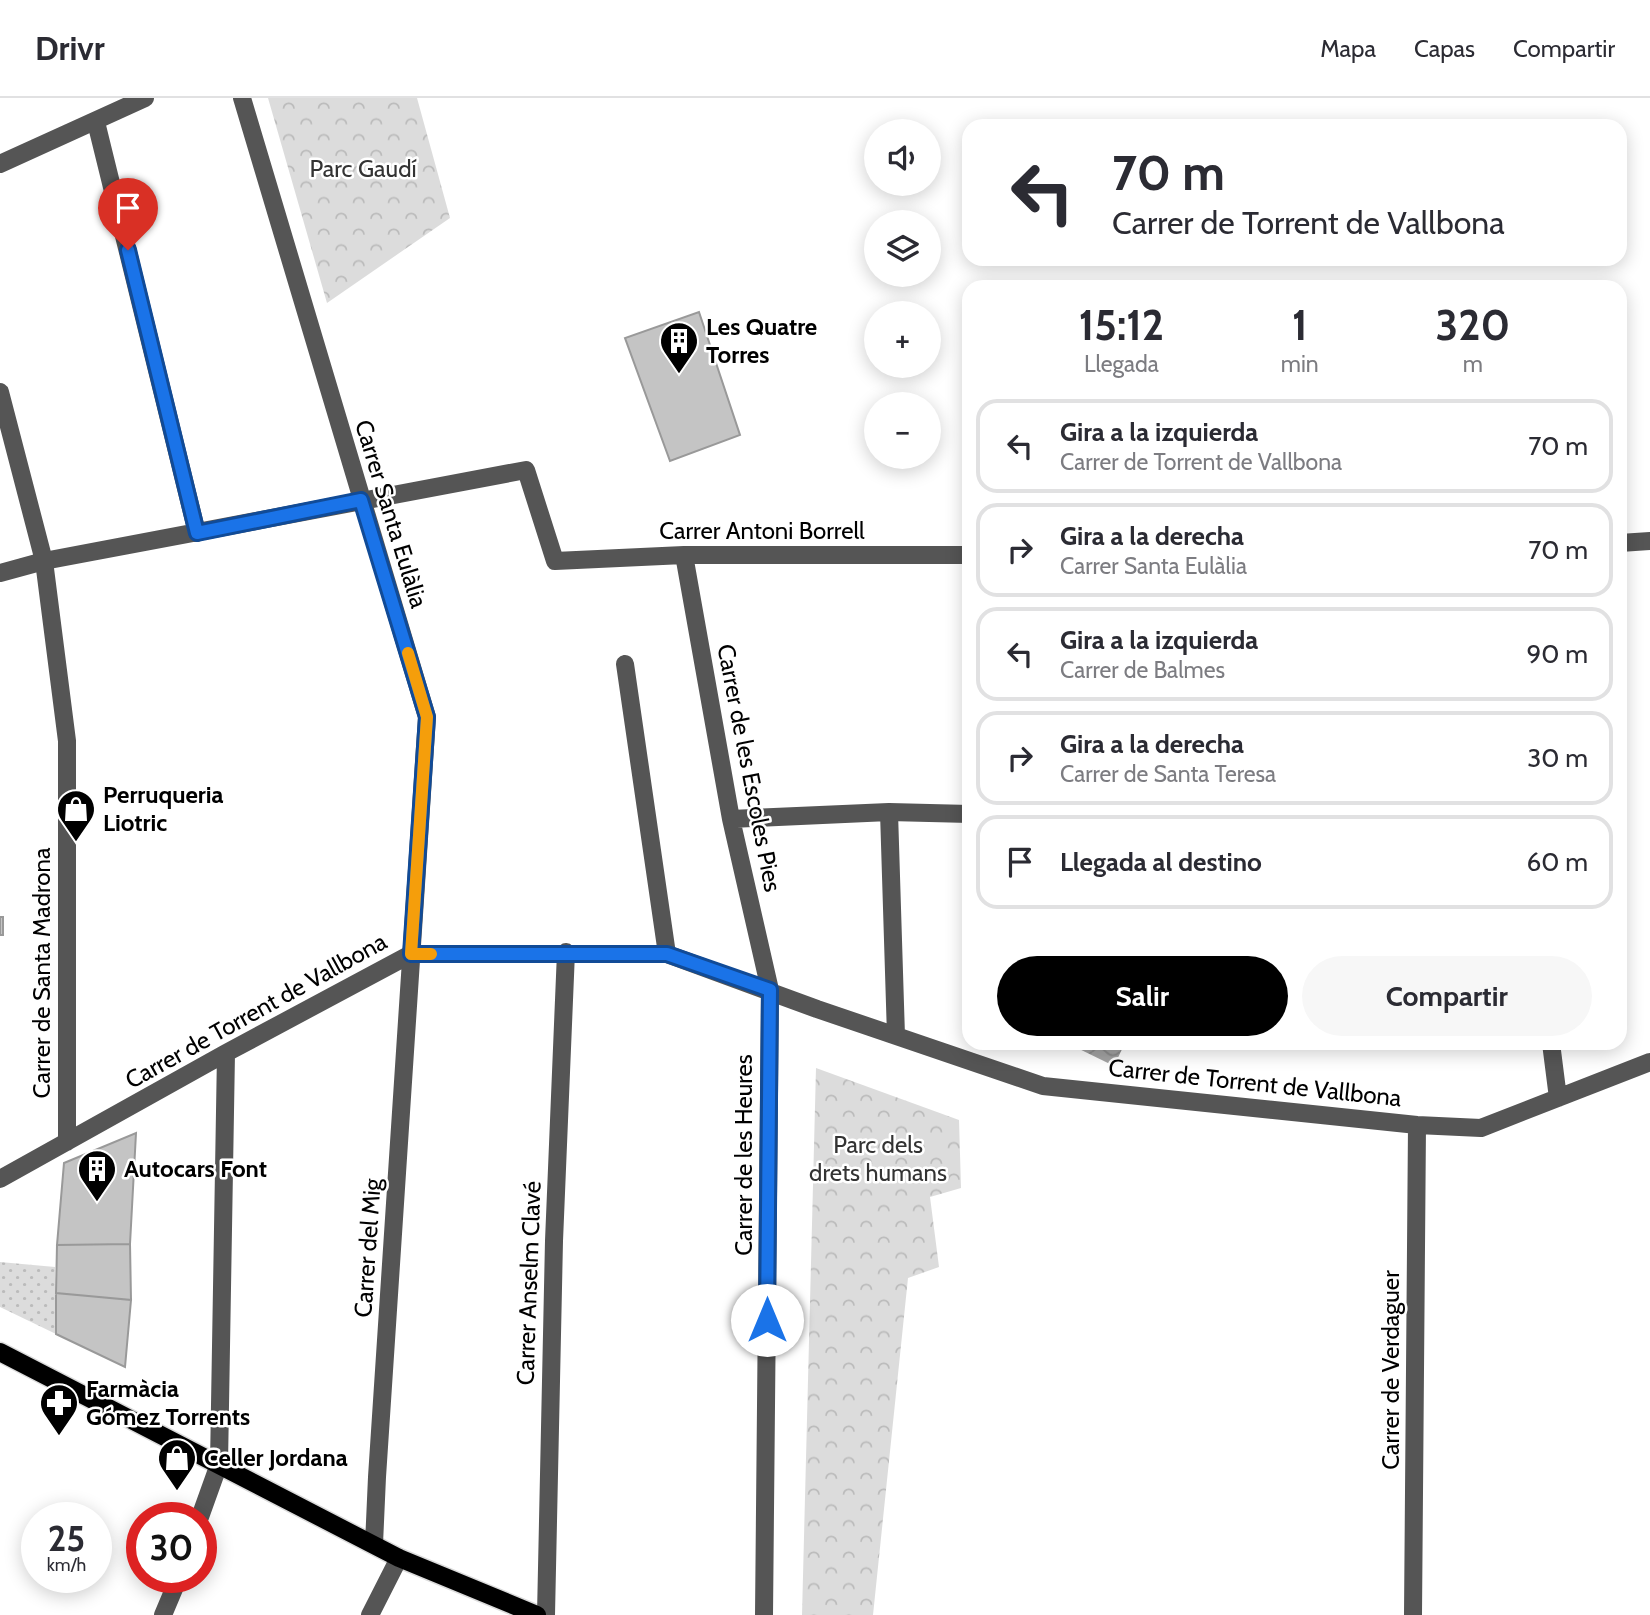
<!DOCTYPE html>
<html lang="es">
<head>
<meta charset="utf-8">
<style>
  :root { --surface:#fff; --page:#f7f7f7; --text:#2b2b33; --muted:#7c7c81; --line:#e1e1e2; --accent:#000 }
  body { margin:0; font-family:Cabin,sans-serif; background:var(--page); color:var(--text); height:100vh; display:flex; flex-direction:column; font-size:26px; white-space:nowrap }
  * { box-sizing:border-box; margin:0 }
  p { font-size:23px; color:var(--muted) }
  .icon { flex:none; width:38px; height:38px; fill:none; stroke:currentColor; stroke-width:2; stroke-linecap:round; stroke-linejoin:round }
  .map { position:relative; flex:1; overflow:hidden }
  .side { position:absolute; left:962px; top:182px; width:665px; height:770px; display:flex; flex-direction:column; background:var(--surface); border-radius:21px; box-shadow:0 4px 18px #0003 }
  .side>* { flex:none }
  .banner { position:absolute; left:962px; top:21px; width:665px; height:147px; border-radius:21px; box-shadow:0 4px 18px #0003; background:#fff; color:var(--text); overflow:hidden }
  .tools { position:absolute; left:864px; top:21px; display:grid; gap:14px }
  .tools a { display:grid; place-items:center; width:77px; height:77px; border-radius:50%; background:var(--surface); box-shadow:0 4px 18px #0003; font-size:35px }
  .speed { position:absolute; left:21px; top:1404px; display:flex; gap:14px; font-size:35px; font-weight:700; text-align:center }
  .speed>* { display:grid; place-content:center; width:91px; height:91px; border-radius:50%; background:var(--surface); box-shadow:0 4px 18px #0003; line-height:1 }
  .speed small { font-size:18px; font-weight:400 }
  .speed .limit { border:10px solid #d22; background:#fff; color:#111 }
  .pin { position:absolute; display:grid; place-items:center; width:60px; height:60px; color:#fff; margin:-72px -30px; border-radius:50% 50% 50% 0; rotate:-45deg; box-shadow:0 0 7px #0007 }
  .pin .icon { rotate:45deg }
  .me { position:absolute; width:77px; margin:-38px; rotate:0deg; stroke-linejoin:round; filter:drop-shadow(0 0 5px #0008) }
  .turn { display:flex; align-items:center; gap:24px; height:147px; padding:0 35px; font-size:32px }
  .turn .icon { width:91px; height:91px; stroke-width:2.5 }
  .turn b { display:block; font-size:49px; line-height:60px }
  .eta { display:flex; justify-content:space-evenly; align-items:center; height:119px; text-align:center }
  .eta b { font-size:42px; font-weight:800; line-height:49px }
  .button { display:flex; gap:14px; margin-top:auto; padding:14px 35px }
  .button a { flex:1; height:80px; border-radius:42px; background:var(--accent); color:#fff; font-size:28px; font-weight:800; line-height:80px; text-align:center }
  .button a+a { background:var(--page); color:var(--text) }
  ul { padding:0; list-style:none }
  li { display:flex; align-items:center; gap:21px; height:94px; margin:0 14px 10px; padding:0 21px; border:4px solid var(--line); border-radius:21px }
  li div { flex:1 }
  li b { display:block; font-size:26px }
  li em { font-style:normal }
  header { display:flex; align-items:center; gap:42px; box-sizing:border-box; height:98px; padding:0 35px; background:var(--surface); border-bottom:2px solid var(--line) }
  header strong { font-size:33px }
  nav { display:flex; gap:38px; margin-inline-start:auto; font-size:24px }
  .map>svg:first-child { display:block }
  .grass { fill:url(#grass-dots) }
  .park { fill:url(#park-crowns) }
  .water { fill:url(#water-waves) }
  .building { fill:#c4c4c4; stroke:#999; stroke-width:2 }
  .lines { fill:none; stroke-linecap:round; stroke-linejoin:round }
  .major-casing { stroke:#dbdbdb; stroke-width:21 }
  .minor { stroke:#555; stroke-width:18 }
  .major { stroke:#000; stroke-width:18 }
  .route-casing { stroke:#114b97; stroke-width:18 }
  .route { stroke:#1a73e8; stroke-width:12 }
  .slow { stroke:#f59e0b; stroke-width:12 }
  .labels { text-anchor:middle; stroke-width:5; stroke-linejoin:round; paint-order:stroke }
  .park-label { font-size:24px; fill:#333; stroke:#fff }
  .poi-label { font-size:24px; font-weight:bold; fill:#000; stroke:#fff; text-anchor:start }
  .street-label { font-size:24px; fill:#000; stroke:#fff }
</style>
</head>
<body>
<header>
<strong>Drivr</strong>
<nav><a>Mapa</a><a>Capas</a><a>Compartir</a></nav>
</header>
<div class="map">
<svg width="1650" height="1517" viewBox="0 0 1650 1517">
  <defs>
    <pattern id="grass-dots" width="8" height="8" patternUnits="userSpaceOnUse" patternTransform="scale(1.75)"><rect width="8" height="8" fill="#dcdcdc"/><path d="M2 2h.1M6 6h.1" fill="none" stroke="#bbb" stroke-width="1.8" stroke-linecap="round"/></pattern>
    <pattern id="park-crowns" width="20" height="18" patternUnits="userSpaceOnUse" patternTransform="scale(1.75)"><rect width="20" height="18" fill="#dcdcdc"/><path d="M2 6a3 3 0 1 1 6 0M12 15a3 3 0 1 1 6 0" fill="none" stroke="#bbb"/></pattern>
    <pattern id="water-waves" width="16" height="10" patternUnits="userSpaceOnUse" patternTransform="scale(1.75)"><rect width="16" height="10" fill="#a3a3a3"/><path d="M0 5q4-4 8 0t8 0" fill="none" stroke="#8b8b8b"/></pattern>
  </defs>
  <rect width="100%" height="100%" fill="#fff"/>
  <path class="grass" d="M0,1164L55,1169L56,1236L0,1209Z"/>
  <path class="park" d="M268,0H417L450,120L327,205Z
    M816,970L959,1022L961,1090L930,1099L939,1169L908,1180L873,1517H802Z"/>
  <path class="water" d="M1067,945H1125L1114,968Z"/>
  <path class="building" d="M699,214L740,337L670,363L625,240Z
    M0,819H3V837H0Z
    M136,1035L130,1146L57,1147L64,1065Z
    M130,1146L131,1202L56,1195L57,1147Z
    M56,1195L131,1202L125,1269L56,1236Z"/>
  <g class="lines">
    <defs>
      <path id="major" d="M0,1254L399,1460L537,1517"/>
    </defs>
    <use href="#major" class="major-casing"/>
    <path class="minor" d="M242,0L427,619L377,1379L374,1446
      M96,24L197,435
      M0,66L145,0
      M0,294L44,463L67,643V1044
      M1620,445L1650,443
      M684,457L731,721L770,892L764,1517
      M0,475L44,463L526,372L555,463L684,457H970
      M625,566L667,856
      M889,714L896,938
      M731,721L889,714L970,716
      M1551,945L1558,1000
      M0,1081L226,955L411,856H667L817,911L1043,988L1417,1027L1481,1030L1650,964
      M200,1419L219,1366L226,955
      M163,1517L179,1479
      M370,1517L399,1460
      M546,1517L554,1143L566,854
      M1413,1517L1417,1027"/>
    <use href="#major" class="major"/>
  </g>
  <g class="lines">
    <defs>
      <path id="route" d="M128,152L197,435L361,402L427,619L411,856H667L770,892L767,1222"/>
    </defs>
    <use href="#route" class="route-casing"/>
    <use href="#route" class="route"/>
    <path class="slow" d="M408,555L427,619L411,856H431"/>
  </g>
  <defs>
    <symbol id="building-pin" viewBox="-11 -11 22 30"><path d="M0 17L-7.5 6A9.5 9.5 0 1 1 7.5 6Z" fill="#000" stroke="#fff"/><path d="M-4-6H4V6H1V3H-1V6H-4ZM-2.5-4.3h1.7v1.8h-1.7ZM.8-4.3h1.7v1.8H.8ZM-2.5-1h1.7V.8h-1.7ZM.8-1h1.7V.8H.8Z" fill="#fff"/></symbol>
    <symbol id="shop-pin" viewBox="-11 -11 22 30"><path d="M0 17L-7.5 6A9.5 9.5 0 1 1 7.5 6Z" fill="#000" stroke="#fff"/><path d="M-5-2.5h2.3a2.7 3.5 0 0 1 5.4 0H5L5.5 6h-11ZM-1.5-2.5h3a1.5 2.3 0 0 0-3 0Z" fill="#fff"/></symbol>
    <symbol id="pharmacy-pin" viewBox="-11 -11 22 30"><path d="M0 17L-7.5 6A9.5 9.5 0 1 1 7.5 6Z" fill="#000" stroke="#fff"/><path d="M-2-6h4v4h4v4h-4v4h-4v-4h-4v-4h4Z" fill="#fff"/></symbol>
  </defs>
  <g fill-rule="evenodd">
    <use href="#building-pin" x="657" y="221" width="44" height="60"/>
    <use href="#shop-pin" x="54" y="689" width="44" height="60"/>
    <use href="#building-pin" x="75" y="1049" width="44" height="60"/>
    <use href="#pharmacy-pin" x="37" y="1283" width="44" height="60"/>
    <use href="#shop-pin" x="155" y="1338" width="44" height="60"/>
  </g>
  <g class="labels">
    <g class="park-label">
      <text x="363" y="79">Parc Gaudí</text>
      <text x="878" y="1055">Parc dels<tspan x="878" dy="28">drets humans</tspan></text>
    </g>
    <g class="poi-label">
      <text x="706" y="237">Les Quatre<tspan x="706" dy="28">Torres</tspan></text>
      <text x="103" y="705">Perruqueria<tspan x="103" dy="28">Liotric</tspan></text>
      <text x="124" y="1079">Autocars Font</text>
      <text x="86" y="1299">Farmàcia<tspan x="86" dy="28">Gómez Torrents</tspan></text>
      <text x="204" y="1368">Celler Jordana</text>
    </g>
    <g class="street-label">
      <text transform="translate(391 416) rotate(73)" y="8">Carrer Santa Eulàlia</text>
      <text x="762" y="441">Carrer Antoni Borrell</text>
      <text transform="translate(749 670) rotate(79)" y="8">Carrer de les Escoles Pies</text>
      <text transform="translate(42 875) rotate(-90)" y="8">Carrer de Santa Madrona</text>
      <text transform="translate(256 913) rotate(-29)" y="8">Carrer de Torrent de Vallbona</text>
      <text transform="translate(1255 985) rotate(6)" y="8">Carrer de Torrent de Vallbona</text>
      <text transform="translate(744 1057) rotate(-90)" y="8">Carrer de les Heures</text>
      <text transform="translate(368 1150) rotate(-86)" y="8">Carrer del Mig</text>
      <text transform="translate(529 1185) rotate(-88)" y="8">Carrer Anselm Clavé</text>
      <text transform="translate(1391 1272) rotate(-90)" y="8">Carrer de Verdaguer</text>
    </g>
  </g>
</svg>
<div class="tools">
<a><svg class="icon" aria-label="sound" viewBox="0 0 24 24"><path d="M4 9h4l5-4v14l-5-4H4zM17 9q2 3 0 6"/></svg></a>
<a><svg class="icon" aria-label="layers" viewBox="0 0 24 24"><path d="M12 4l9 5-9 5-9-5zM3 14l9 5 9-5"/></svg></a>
<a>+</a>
<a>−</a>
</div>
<div class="speed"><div>25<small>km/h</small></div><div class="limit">30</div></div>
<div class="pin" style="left:128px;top:152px;background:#d93025"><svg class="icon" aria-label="arrive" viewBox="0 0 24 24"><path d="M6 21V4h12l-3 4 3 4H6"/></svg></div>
<svg class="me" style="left:767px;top:1222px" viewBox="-20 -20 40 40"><circle r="19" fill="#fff"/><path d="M0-13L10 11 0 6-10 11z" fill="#1a73e8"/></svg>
<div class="banner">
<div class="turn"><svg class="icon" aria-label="left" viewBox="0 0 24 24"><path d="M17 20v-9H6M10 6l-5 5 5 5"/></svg><div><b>70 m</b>Carrer de Torrent de Vallbona</div></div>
</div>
<section class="side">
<div class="eta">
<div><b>15:12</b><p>Llegada</p></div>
<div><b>1</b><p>min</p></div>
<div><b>320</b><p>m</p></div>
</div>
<ul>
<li><svg class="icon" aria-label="left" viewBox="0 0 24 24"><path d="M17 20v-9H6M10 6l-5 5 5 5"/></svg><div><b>Gira a la izquierda</b><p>Carrer de Torrent de Vallbona</p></div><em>70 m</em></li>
<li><svg class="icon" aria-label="right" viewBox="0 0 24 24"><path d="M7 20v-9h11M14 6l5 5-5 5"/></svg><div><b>Gira a la derecha</b><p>Carrer Santa Eulàlia</p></div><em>70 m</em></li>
<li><svg class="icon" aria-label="left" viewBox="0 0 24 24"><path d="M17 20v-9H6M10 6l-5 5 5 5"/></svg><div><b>Gira a la izquierda</b><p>Carrer de Balmes</p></div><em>90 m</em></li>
<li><svg class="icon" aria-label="right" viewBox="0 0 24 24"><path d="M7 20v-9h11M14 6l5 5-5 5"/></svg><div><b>Gira a la derecha</b><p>Carrer de Santa Teresa</p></div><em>30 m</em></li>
<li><svg class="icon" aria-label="arrive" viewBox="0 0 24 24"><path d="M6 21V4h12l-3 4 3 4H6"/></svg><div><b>Llegada al destino</b></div><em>60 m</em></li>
</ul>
<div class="button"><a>Salir</a><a>Compartir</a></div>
</section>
</div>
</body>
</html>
